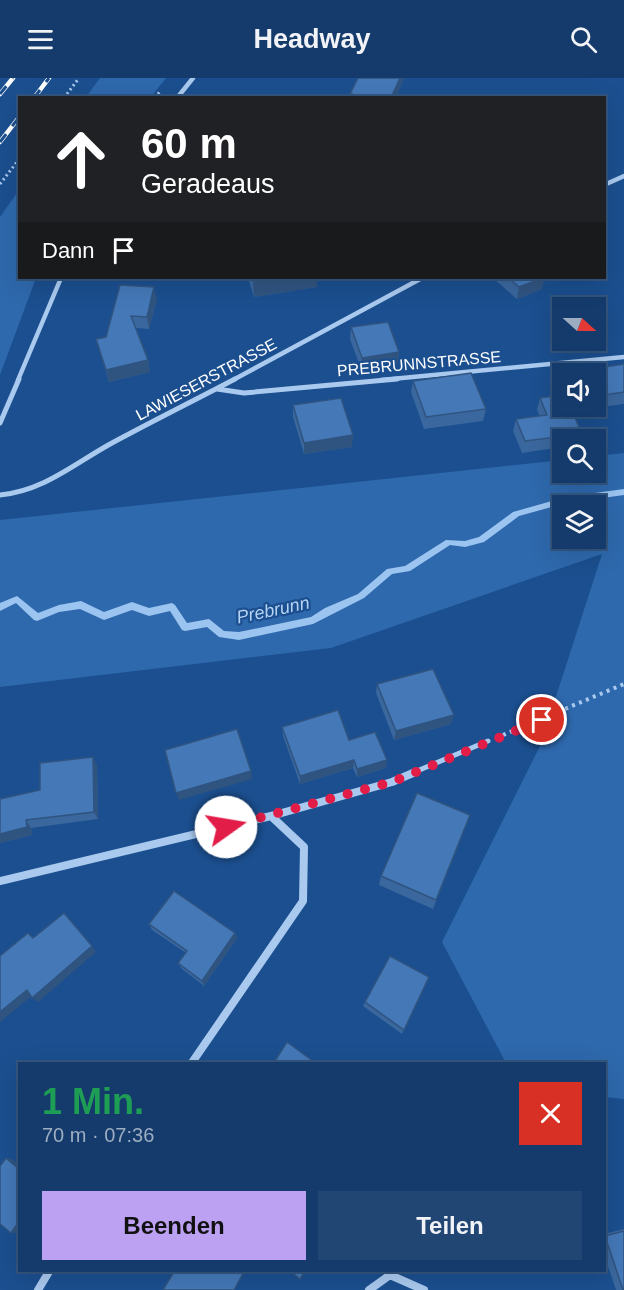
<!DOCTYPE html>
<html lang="de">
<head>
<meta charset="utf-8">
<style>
  :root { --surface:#143b6b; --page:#214673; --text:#f1f3f6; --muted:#9dadc1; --line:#33557e; --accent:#bca0f2 }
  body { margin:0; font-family:Helvetica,sans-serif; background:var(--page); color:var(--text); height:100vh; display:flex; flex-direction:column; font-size:22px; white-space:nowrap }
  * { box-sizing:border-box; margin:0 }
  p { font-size:20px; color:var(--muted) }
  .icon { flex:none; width:33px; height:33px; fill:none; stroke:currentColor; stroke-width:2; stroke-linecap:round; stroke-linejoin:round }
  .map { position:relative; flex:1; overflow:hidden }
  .side { position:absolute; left:18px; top:984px; width:588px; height:210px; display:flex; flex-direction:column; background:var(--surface); border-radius:0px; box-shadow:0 6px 24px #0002,0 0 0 2px var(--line) }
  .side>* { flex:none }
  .banner { position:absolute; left:18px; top:18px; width:588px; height:183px; border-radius:0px; box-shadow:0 6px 24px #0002,0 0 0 2px var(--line); background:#202124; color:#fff; overflow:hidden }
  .needle { width:39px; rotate:111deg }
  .fabs { position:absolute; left:552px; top:219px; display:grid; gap:12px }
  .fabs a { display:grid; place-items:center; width:54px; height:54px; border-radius:0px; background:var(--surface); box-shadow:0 6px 24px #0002,0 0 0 2px var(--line); font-size:30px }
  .pin { position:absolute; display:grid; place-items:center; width:51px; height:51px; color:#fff; margin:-26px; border:3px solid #fff; border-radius:50%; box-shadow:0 2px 6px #0007 }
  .me { position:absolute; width:66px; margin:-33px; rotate:77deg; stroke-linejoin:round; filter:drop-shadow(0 0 4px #0008) }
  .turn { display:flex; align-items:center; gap:21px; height:126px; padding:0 24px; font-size:27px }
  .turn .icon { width:78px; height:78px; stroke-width:2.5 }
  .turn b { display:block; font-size:42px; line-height:51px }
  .then { display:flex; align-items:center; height:57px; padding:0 24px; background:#0003; gap:12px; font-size:22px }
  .round { display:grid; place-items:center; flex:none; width:63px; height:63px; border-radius:0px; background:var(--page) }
  .headline { display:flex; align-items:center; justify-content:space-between; height:102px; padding:0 24px }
  h1 { font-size:36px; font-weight:600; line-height:45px; color:#1e9e55 }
  .primary-button { display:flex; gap:12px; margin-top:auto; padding:12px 24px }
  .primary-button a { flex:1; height:69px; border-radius:0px; background:var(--accent); color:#111; font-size:24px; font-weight:600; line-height:69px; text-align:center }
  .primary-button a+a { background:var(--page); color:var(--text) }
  header { display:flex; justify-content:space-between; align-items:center; height:78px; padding:0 24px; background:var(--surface); font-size:27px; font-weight:600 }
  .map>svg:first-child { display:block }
  .green { fill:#2e69ad; fill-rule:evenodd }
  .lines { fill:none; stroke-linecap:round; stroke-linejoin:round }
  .stream { fill:#9cc4f0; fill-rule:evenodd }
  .path-far1 { stroke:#a9c9ee; stroke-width:3; stroke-dasharray:2 3; stroke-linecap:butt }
  .path { stroke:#a9c9ee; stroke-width:4; stroke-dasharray:3 4.5; stroke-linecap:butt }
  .street-far2 { stroke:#a9c9ee; stroke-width:4.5 }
  .street-far1 { stroke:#a9c9ee; stroke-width:5 }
  .street { stroke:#a9c9ee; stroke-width:8 }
  .rail-casing { stroke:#fff; stroke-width:4.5 }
  .rail { stroke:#1b4f8f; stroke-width:3; stroke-dasharray:10; stroke-linecap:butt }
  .wall { fill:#3a679d }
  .shaded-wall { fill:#305480 }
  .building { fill:#4478b7; stroke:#305480; stroke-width:1.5 }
  .route { stroke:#e11d48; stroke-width:10; stroke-dasharray:0 18 }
  .labels { text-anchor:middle; stroke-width:4.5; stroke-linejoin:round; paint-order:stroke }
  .street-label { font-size:16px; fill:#fff; stroke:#1b4f8f }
  .water-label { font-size:18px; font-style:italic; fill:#b5d3f5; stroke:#1b4f8f }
</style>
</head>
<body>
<header><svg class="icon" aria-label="menu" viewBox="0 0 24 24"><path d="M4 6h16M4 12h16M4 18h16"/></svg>Headway<svg class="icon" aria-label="search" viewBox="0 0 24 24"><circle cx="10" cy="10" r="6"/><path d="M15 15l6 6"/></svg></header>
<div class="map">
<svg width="624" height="1212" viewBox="0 0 624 1212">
  <rect width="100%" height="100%" fill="#1b4f8f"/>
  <path class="green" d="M100,0H166L151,19H86Z
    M19,112L20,200H36L0,297V139Z
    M624,375V1021L605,1019L604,986L506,985L442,864L540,668L602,476L331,570L0,609V442L562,382V394H596V378ZM562,428H596V460H562Z"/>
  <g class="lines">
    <path class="stream" d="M624,411V417L566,425L519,438L484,464L465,469L450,467L410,493L392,496L364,520L313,546L239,562L219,559L207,549L185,553L182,552L170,533L149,538L132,532L104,542L80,531L59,534L37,543L34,542L16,525L0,533V525L17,518L38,535L59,527L81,523L104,534L132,524L149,530L172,525L175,527L187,545L209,541L224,553L239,554L311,539L325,530L358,516L387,491L405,488L446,462L465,463L479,459L513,434L566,419Z"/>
    <path class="path-far1" d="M64,20L79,0
      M155,20L161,12
      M0,106L20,80"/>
    <path class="path" d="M503,657L624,606"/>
    <path class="street-far2" d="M177,20L193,0
      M604,107L624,98
      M18,302L61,200
      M233,302L422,200
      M381,302L624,279"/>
    <path class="street-far1" d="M217,311L244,315L397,301
      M0,345L19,301
      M0,417C44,413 75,385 112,365C153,343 195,322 235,301
      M410,696L488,663"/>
    <path class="street" d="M0,803L271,738L392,704L413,695
      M191,986L303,823L304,769L271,738
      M38,1212L50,1192
      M369,1212L390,1197L424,1212"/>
    <defs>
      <path id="rail" d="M0,16L13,0
        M34,20L49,0
        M0,64L20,38"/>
    </defs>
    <use href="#rail" class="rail-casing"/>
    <use href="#rail" class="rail"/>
  </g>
  <path class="wall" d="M404,0L396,20H350V16Z
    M248,200H317V209L254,219Z
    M493,200H544L542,211L517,221Z
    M120,207L157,221L149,251L136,250L148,282L150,294L109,304L96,261L106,259Z
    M351,249L399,274L398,286L361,291L350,261Z
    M624,286V326L601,329L596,318V296H590L592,291Z
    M413,303L486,331L483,343L424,351L411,314Z
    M540,320L582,356L580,362H562V369L522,375L513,353L516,341L540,338L537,332Z
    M293,327L352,369L304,376L293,339Z
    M377,606L451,646L394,662L376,615Z
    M282,649L349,662L386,690L357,699L353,690L300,706L283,658Z
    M97,687L98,741L31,750L32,757L0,765V721L40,712Z
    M470,737L433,831L379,807L381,798Z
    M149,846L235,855L237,860L204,908L181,890L178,885L186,875L152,852Z
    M429,899L402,956L363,928L365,924Z
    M624,1151V1212H616L604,1176V1156Z"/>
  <path class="shaded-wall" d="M400,0H404L396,20H391Z
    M270,200H317V209L254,219L253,202Z
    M543,200H544L542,211L517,221L519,209Z
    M154,209L157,221L149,251L147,239Z
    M399,274L398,286L361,291L362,280Z
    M148,282L150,294L109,304L106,292Z
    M353,357L352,369L304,376V365Z
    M454,637L451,646L394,662L396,653Z
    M93,679L97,687L98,741L94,734Z
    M354,682L353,690L300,706V698Z
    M387,682L386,690L357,699V691Z
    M251,693L252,701L179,722L176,715Z
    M26,742L31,750L32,757L0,765V756Z
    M235,855L237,860L204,908L202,903Z
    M92,868L96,874L38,924L32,920Z
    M27,912L33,917L0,944V934Z
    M6,1080L12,1081L20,1087V1092Z
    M20,1142V1153L18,1155H11Z"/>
  <path class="building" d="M358,0H400L391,20H378L350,16Z
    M252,200H270L253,202Z
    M509,200H543L519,209Z
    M120,207L154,209L147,239L131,238L148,282L106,292L96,261L106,259Z
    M388,244L399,274L362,280L351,249Z
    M624,286V314L605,317L596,298V296H594L592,291Z
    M471,295L486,331L426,339L413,303Z
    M562,317V328H570L582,356L525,363L516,341L547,337L540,320Z
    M341,320L353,357L304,365L293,327Z
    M433,591L454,637L396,653L377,606Z
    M338,632L349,662L375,654L387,682L357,691L354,682L300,698L282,649Z
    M237,651L251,693L176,715L165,672Z
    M93,679L94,734L26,742L27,749L0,756V721L40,712V685Z
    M417,715L470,737L436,822L381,798Z
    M174,813L235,855L202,903L178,885L187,873L149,846Z
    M64,835L92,868L32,920L27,912L0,934V878L28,855L33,860Z
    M390,878L429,899L404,952L365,924Z
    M287,964L317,986H273Z
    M6,1080L20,1092V1142L11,1155L0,1146V1088Z
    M624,1153V1212H623L605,1158Z
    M175,1192H245L234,1212H163Z
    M289,1192H305L300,1201Z"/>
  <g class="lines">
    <path class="route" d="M226,749L392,704L542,642"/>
  </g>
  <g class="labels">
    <g class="street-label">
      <text transform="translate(419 285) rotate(-5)" y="6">PREBRUNNSTRASSE</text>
      <text transform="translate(206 301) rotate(-28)" y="6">LAWIESERSTRASSE</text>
    </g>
    <g class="water-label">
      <text transform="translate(273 532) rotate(-12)" y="6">Prebrunn</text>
    </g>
  </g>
</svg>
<div class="fabs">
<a><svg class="needle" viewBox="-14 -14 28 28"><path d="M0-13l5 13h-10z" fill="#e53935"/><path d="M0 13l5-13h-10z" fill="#9dadc1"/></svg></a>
<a><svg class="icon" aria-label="sound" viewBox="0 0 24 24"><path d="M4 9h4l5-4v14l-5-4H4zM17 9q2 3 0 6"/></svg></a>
<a><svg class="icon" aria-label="search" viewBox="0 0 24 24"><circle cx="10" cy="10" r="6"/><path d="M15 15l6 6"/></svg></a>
<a><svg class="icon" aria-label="layers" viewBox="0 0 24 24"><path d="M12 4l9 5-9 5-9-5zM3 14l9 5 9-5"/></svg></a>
</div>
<div class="pin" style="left:542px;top:642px;background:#d93025"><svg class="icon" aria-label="arrive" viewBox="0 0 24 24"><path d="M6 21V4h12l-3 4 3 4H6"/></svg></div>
<svg class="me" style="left:226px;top:749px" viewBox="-20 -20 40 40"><circle r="19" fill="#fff"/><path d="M0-13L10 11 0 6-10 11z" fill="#e11d48"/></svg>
<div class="banner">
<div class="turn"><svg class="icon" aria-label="ahead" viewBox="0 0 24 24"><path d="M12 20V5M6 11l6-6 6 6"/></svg><div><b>60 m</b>Geradeaus</div></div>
<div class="then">Dann<svg class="icon" aria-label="arrive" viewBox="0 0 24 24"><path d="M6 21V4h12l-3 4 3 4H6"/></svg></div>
</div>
<section class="side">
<div class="headline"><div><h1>1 Min.</h1><p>70 m · 07:36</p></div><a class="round" style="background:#d93025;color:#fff"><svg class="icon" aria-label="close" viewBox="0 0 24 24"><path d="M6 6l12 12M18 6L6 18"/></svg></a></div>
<div class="primary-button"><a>Beenden</a><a>Teilen</a></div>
</section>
</div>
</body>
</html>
